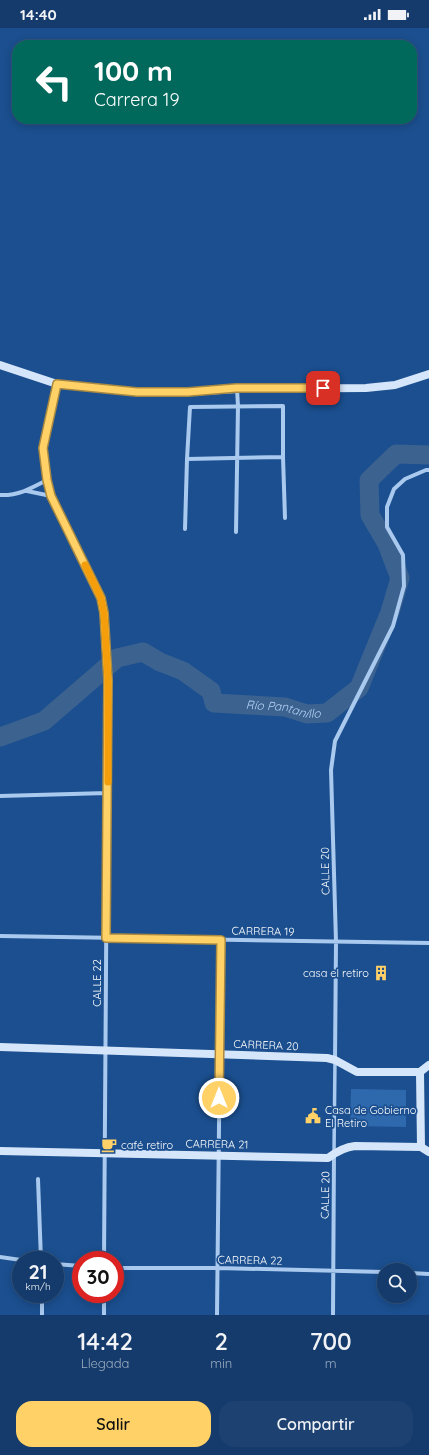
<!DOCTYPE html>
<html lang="es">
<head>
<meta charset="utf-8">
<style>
  :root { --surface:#143b6b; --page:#1d4271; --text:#f1f3f6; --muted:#9dadc1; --line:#33557e; --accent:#ffd166 }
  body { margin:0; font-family:Quicksand,sans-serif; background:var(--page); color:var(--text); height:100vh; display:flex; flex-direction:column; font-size:15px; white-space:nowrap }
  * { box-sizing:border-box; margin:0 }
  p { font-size:13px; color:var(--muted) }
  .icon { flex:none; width:22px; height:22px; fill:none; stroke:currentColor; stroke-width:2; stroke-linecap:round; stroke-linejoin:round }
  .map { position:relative; height:1287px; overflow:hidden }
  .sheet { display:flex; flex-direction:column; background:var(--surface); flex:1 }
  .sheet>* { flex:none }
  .banner { position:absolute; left:12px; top:12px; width:405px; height:84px; border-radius:16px; box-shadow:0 2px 10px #0003,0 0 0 1px var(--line); background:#00695c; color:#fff; overflow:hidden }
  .fabs { position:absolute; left:377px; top:1235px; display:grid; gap:8px }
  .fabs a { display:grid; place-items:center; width:40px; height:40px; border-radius:50%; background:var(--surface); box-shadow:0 2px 10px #0003,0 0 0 1px var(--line); font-size:20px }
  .speed { position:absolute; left:12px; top:1223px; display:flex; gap:8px; font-size:20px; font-weight:700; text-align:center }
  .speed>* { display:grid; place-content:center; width:52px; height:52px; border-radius:50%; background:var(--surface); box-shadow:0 2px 10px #0003,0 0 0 1px var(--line); line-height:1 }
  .speed small { font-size:10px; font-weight:400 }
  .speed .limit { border:6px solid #d22; background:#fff; color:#111 }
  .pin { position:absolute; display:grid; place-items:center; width:34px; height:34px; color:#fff; margin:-17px; border-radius:8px; box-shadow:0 2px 6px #0006 }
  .me { position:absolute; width:44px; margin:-22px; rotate:0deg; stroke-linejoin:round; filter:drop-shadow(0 0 3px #0008) }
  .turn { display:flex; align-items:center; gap:14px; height:84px; padding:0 16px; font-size:18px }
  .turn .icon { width:52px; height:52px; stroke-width:2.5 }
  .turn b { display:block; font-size:28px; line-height:34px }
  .eta { display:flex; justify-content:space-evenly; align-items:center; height:68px; text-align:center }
  .eta b { font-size:24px; font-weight:600; line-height:28px }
  .action { display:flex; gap:8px; margin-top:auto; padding:8px 16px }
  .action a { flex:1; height:46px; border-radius:16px; background:var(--accent); color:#111; font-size:16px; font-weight:600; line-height:46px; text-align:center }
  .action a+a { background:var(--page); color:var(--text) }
  .status { display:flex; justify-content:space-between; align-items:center; height:28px; padding:0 20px; background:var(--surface); direction:ltr }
  .status svg { height:11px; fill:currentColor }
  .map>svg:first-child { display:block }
  .green { fill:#2e69ad }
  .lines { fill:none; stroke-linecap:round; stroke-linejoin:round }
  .river { stroke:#3c6290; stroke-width:19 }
  .pedestrian { stroke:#a9c9ee; stroke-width:3.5 }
  .minor { stroke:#a9c9ee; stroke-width:4 }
  .secondary { stroke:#d6e6fa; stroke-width:8 }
  .route-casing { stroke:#a68842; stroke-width:10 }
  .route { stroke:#ffd166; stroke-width:7 }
  .slow { stroke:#f59e0b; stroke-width:7 }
  .labels { text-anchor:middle; stroke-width:3.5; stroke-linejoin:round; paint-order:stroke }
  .street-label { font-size:11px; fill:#fff; stroke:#1b4f8f }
  .poi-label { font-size:11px; fill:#fff; stroke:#1b4f8f; text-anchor:start }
  .water-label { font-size:12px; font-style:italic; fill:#b5d3f5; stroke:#1b4f8f }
</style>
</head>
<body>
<div class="status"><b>14:40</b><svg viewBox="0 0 49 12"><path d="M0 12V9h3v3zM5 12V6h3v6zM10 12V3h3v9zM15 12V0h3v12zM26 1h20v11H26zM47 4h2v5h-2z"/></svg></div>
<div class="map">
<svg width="429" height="1287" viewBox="0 0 429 1287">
  <rect width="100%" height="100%" fill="#1b4f8f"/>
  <path class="green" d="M351,1061L406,1062V1099L350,1098Z"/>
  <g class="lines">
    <path class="river" id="s1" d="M0,709L44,693L117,630L143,624L160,634L183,643L211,663L214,675L285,679L307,686L327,685L359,660L390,584L400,550L387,516L370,487L369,452L396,426L429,427"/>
    <path class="pedestrian" d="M334,1125L335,1032"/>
    <path class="minor" d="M57,356L43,420L47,452L51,468L101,570L104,585L108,652L104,1232
      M187,431L283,429
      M27,463L51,468
      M0,467C18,468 32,460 47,452
      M185,501L187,431L190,379L283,378V429L285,490
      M236,504L238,378L237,361
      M0,768L107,765
      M0,908L429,915
      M335,1032L336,914L331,742L335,713L393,598L404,558L403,527L387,499V479L394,461L405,451L426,442H429
      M38,1151L41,1232
      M0,1229L21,1232
      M55,1236L81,1238
      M115,1240H218L384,1244
      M410,1245L429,1246
      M42,1266V1287
      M104,1287V1266
      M217,1287L221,911
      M333,1287L334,1125"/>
    <path class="secondary" d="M0,337L57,356L137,364H188L237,361L366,360L395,357L429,346
      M0,1019L327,1030L335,1032L357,1044H420L429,1037
      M420,1044L421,1119
      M0,1123L328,1130C336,1124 345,1119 355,1118L421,1119L429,1124"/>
  </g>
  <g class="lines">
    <defs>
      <path id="route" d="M219,1070L221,912L106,910L108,652L104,585L101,570L51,468L47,452L43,420L57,356L137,364H188L236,360H323"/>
    </defs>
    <use href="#route" class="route-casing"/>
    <use href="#route" class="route"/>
    <path class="slow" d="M85,537L101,570L104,585L108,652V754"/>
  </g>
  <defs>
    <symbol id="building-bare" viewBox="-9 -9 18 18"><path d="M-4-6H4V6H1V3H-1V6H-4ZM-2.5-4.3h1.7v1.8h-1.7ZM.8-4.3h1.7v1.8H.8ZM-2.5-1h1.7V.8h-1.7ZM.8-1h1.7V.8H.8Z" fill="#ffd166" stroke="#1b4f8f" stroke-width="2.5" paint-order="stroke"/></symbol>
    <symbol id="civic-bare" viewBox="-9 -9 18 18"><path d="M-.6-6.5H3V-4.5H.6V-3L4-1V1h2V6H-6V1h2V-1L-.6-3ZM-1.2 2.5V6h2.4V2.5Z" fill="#ffd166" stroke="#1b4f8f" stroke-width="2.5" paint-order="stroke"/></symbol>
    <symbol id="cafe-bare" viewBox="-9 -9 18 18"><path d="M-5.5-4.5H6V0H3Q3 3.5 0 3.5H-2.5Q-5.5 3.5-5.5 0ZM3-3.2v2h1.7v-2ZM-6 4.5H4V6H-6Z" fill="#ffd166" stroke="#1b4f8f" stroke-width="2.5" paint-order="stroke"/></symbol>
  </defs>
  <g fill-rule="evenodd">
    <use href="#building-bare" x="370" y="934" width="22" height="22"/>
    <use href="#civic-bare" x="302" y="1077" width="22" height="22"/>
    <use href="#cafe-bare" x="98" y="1106" width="22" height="22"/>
  </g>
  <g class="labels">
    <g class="street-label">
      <text transform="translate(325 843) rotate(-91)" y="4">CALLE 20</text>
      <text transform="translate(263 903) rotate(1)" y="4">CARRERA 19</text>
      <text transform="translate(97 955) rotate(-90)" y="4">CALLE 22</text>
      <text transform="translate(266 1017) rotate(2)" y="4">CARRERA 20</text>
      <text transform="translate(217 1116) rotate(1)" y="4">CARRERA 21</text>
      <text transform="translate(325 1167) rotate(-89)" y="4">CALLE 20</text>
      <text transform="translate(250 1232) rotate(1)" y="4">CARRERA 22</text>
    </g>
    <g class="poi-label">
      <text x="369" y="949" text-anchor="end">casa el retiro</text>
      <text x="325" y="1086">Casa de Gobierno<tspan x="325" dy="13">El Retiro</tspan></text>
      <text x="121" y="1121">café retiro</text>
    </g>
    <g class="water-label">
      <text dy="4" stroke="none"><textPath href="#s1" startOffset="331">Río Pantanillo</textPath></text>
    </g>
  </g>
</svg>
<div class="fabs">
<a><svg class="icon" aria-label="search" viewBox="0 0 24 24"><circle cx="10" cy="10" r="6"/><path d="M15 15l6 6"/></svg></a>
</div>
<div class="speed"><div>21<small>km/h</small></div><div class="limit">30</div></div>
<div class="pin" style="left:323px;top:360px;background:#d93025"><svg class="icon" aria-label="arrive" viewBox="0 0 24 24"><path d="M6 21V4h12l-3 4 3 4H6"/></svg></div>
<svg class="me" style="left:219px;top:1070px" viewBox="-20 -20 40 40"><circle r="17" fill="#ffd166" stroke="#fff" stroke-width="3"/><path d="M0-11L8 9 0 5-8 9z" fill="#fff"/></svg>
<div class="banner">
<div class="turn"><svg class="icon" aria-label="left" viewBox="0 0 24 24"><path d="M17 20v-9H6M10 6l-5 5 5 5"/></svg><div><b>100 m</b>Carrera 19</div></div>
</div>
</div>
<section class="sheet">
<div class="eta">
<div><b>14:42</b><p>Llegada</p></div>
<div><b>2</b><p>min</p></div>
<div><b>700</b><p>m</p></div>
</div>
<div class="action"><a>Salir</a><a>Compartir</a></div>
</section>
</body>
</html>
